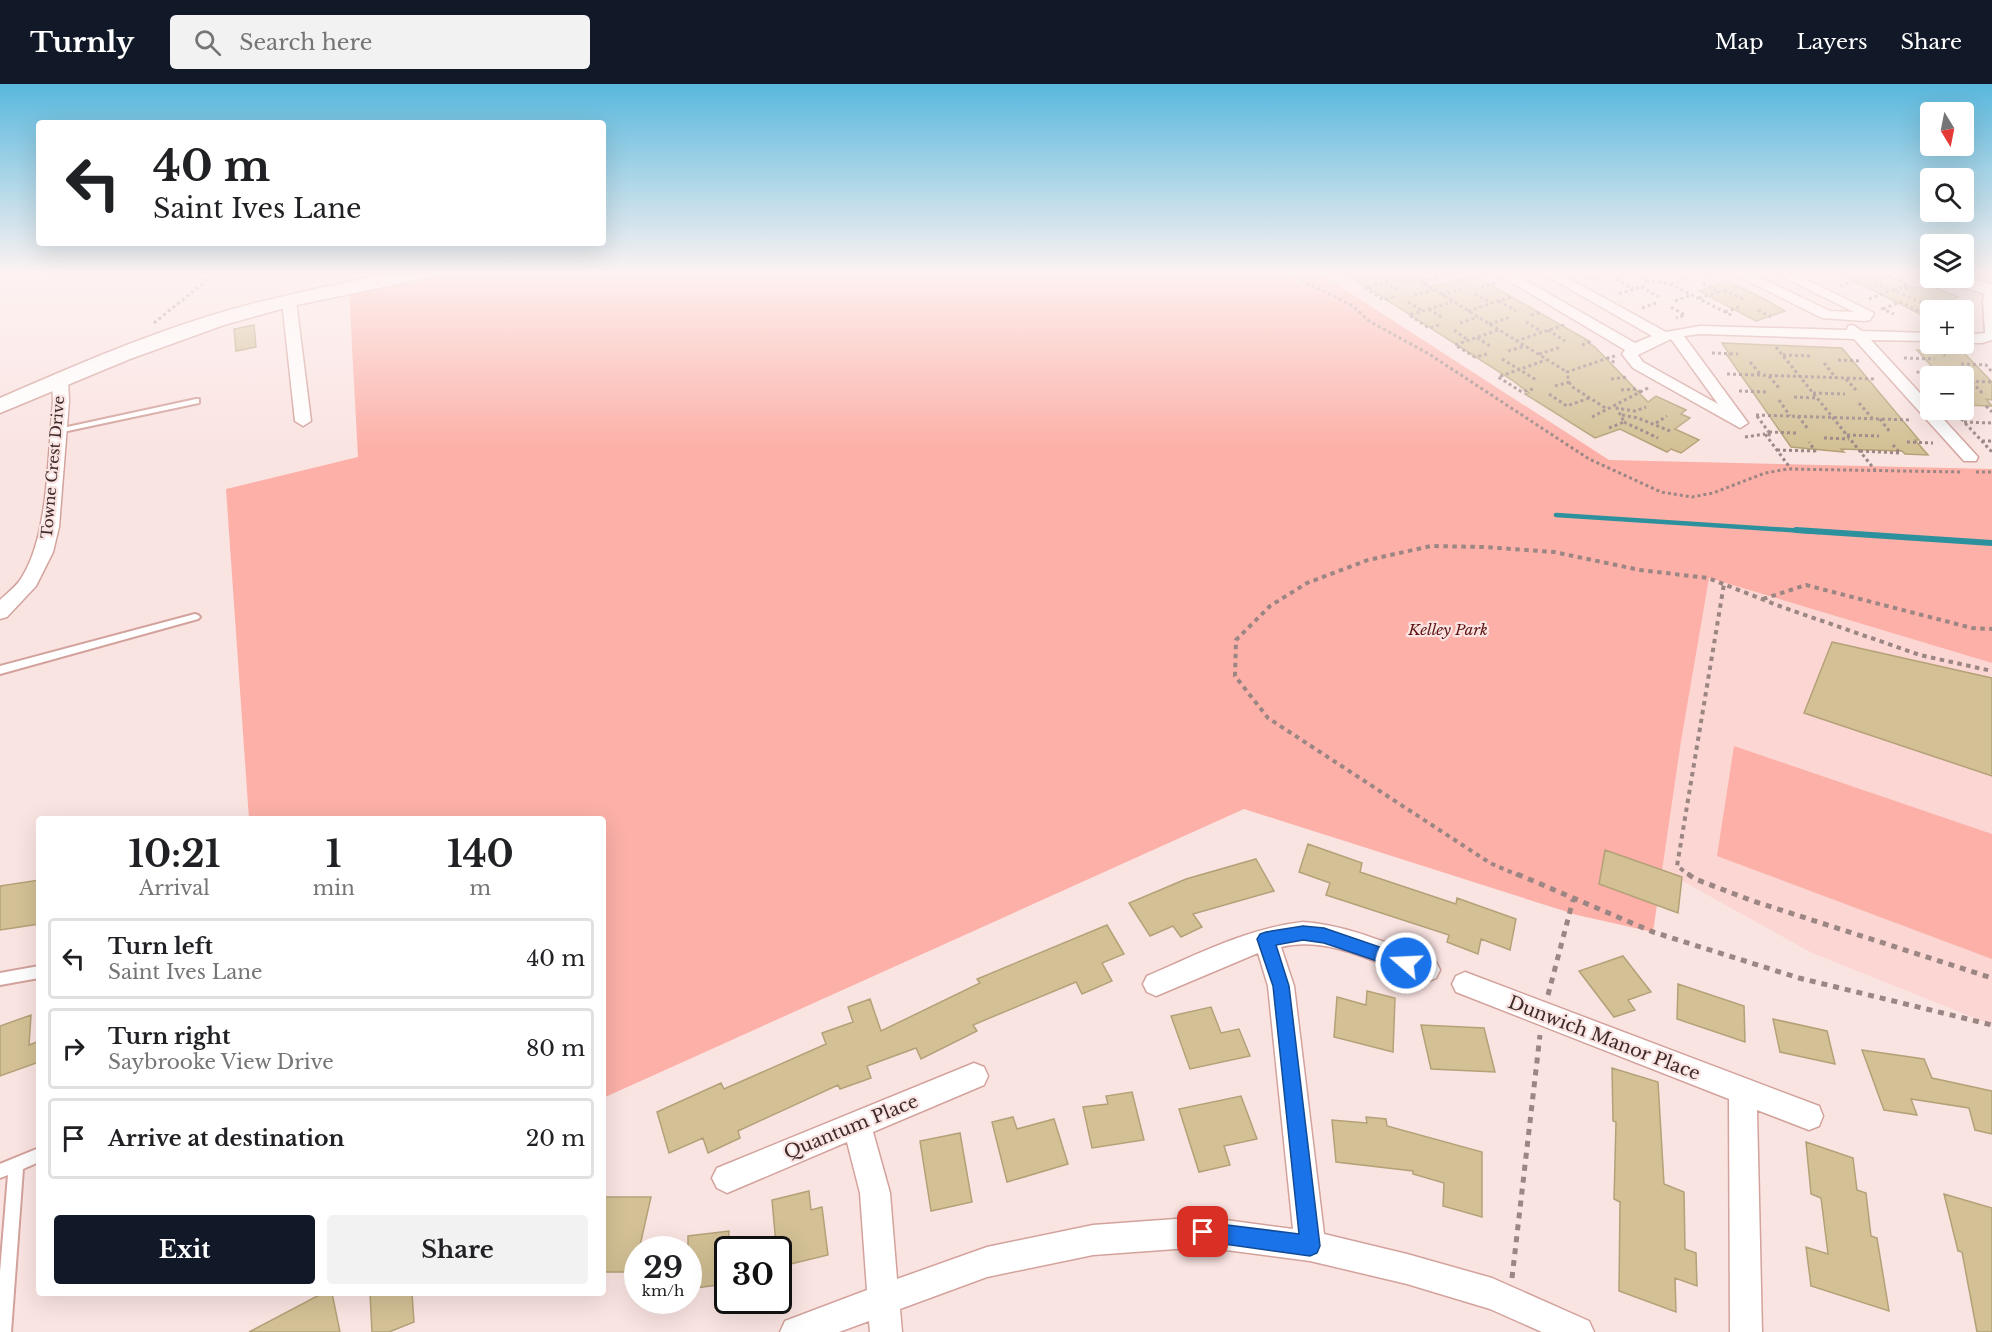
<!DOCTYPE html>
<html lang="en">
<head>
<meta charset="utf-8">
<style>
  :root { --surface:#fff; --page:#f2f2f2; --text:#202124; --muted:#757577; --line:#e0e0e0; --accent:#111827 }
  body { margin:0; font-family:"Libre Baskerville",serif; background:var(--page); color:var(--text); height:100vh; display:flex; flex-direction:column; font-size:22px; white-space:nowrap }
  * { box-sizing:border-box; margin:0 }
  p { font-size:20px; color:var(--muted) }
  .icon { flex:none; width:33px; height:33px; fill:none; stroke:currentColor; stroke-width:2; stroke-linecap:round; stroke-linejoin:round }
  .map { position:relative; flex:1; overflow:hidden }
  .details { position:absolute; left:36px; top:732px; width:570px; height:480px; display:flex; flex-direction:column; background:var(--surface); border-radius:6px; box-shadow:0 6px 24px #0002 }
  .details>* { flex:none }
  .guide { position:absolute; left:36px; top:36px; width:570px; height:126px; border-radius:6px; box-shadow:0 6px 24px #0002; background:#fff; color:var(--text); overflow:hidden }
  .needle { width:39px; rotate:170deg }
  .fabs { position:absolute; left:1920px; top:18px; display:grid; gap:12px }
  .fabs a { display:grid; place-items:center; width:54px; height:54px; border-radius:6px; background:var(--surface); box-shadow:0 6px 24px #0002; font-size:30px }
  .speed { position:absolute; left:624px; top:1152px; display:flex; gap:12px; font-size:30px; font-weight:700; text-align:center }
  .speed>* { display:grid; place-content:center; width:78px; height:78px; border-radius:50%; background:var(--surface); box-shadow:0 6px 24px #0002; line-height:1 }
  .speed small { font-size:15px; font-weight:400 }
  .speed .limit { border:3px solid #111; border-radius:9px; background:#fff; color:#111 }
  .pin { position:absolute; display:grid; place-items:center; width:51px; height:51px; color:#fff; margin:-26px; border-radius:12px; box-shadow:0 3px 9px #0006 }
  .me { position:absolute; width:66px; margin:-33px; rotate:289deg; stroke-linejoin:round; filter:drop-shadow(0 0 4px #0008) }
  .turn { display:flex; align-items:center; gap:21px; height:126px; padding:0 18px; font-size:27px }
  .turn .icon { width:78px; height:78px; stroke-width:2.5 }
  .turn b { display:block; font-size:42px; line-height:51px }
  .eta { display:flex; justify-content:space-evenly; align-items:center; height:102px; text-align:center }
  .eta b { font-size:36px; font-weight:700; line-height:42px }
  .cta { display:flex; gap:12px; margin-top:auto; padding:12px 18px }
  .cta a { flex:1; height:69px; border-radius:6px; background:var(--accent); color:#fff; font-size:24px; font-weight:700; line-height:69px; text-align:center }
  .cta a+a { background:var(--page); color:var(--text) }
  ul { padding:0; list-style:none }
  li { display:flex; align-items:center; gap:18px; height:81px; margin:0 12px 9px; padding:0 6px; border:3px solid var(--line); border-radius:6px }
  li div { flex:1 }
  li b { display:block; font-size:22px }
  li em { font-style:normal }
  header { display:flex; align-items:center; gap:36px; box-sizing:border-box; height:84px; padding:0 30px; background:var(--accent); color:#fff }
  header strong { font-size:28px }
  nav { display:flex; gap:33px; margin-inline-start:auto; font-size:21px }
  .search { width:420px; height:54px; background:var(--page); display:flex; align-items:center; gap:15px; box-sizing:border-box; padding:0 21px; border-radius:6px; color:var(--muted); font-size:22px }
  .map>svg:first-child { display:block }
  .built { fill:#fbd6d2 }
  .green { fill:#fcb0a8 }
  .lines { fill:none; stroke-linecap:round; stroke-linejoin:round }
  .stream-far1 { stroke:#2c919c; stroke-width:4.5 }
  .stream { stroke:#2c919c; stroke-width:6 }
  .building { fill:#d3c095; stroke:#b4a178; stroke-width:1.5 }
  .lane-casing { stroke:#d3a29c; stroke-width:4 }
  .street-casing { stroke:#d3a29c; stroke-width:3 }
  .secondary-casing { stroke:#d3a29c; stroke-width:3 }
  .path-far2 { stroke:#9b8684; stroke-width:3; stroke-dasharray:3 3; stroke-linecap:butt }
  .path-far1 { stroke:#9b8684; stroke-width:4; stroke-dasharray:4.5 4.5; stroke-linecap:butt }
  .path { stroke:#9b8684; stroke-width:5; stroke-dasharray:6 6; stroke-linecap:butt }
  .lane { fill:#fff; fill-rule:evenodd }
  .street { fill:#fff; fill-rule:evenodd }
  .secondary { fill:#fff; fill-rule:evenodd }
  .route { fill:#1a73e8; stroke:#114b97; stroke-width:1.5 }
  .labels { text-anchor:middle; stroke-width:4.5; stroke-linejoin:round; paint-order:stroke }
  .street-label { font-size:15px; fill:#3e2a28; stroke:#fae4e2 }
  .park-label { font-size:15px; font-style:italic; fill:#5f1414; stroke:#fae4e2 }
  .near-street-label { font-size:18px; fill:#3e2a28; stroke:#fae4e2 }
</style>
</head>
<body>
<header>
<strong>Turnly</strong>
<div class="search"><svg class="icon" aria-label="search" viewBox="0 0 24 24"><circle cx="10" cy="10" r="6"/><path d="M15 15l6 6"/></svg>Search here</div>
<nav><a>Map</a><a>Layers</a><a>Share</a></nav>
</header>
<div class="map">
<svg width="1992" height="1248" viewBox="0 0 1992 1248">
  <rect width="100%" height="100%" fill="#fae4e2"/>
  <path class="built" d="M1708,494L1992,579V941L1812,869L1659,784Z"/>
  <path class="green" d="M448,188H1318L1609,376L1992,385V579L1709,494L1681,657L1653,848L1577,831L1244,725L603,1014V735H249L226,405L358,373L349,207Z
    M1734,662L1992,750V875L1717,772Z"/>
  <g class="lines">
    <path class="stream-far1" d="M1556,431L1819,448"/>
    <path class="stream" d="M1796,446L1992,459"/>
  </g>
  <path class="building" d="M1343,188H1421L1429,203L1475,192L1589,257H1586L1595,263L1648,318L1656,312L1686,326L1681,330L1690,334L1675,345L1699,356L1681,369L1671,365L1667,368L1620,345L1595,354L1525,310L1529,309L1512,296Z
    M1836,188H1881L1916,204L1928,200L1958,213L1950,216L1974,226H1930V235Z
    M1728,197L1766,216L1785,227L1756,237L1699,207Z
    M254,241L256,263L236,267L234,245Z
    M1722,259L1842,264L1919,356H1915L1928,371L1905,370L1902,367L1841,365L1844,368L1791,363L1727,271H1730Z
    M1917,266L1963,268L1992,298V316L1986,315L1992,322L1964,321V288L1936,287Z
    M1832,558L1992,594V692L1804,629Z
    M1308,760L1362,779L1360,788L1456,820L1457,814L1516,835L1510,866L1481,855L1478,870L1447,858L1449,851L1326,811L1330,799L1299,788Z
    M1605,766L1682,793L1678,829L1599,800Z
    M1256,775L1274,807L1193,830L1202,843L1181,853L1173,842L1150,852L1129,819L1186,795Z
    M39,796V840L0,846V802Z
    M1107,841L1124,870L1102,879L1112,897L1082,910L1076,898L973,941L977,947L921,975L916,964L867,982L871,994L840,1005L838,1001L738,1047L740,1054L708,1069L703,1054L669,1069L657,1028L721,999L724,1005L826,960L822,949L853,938L848,923L870,915L881,947L980,899L977,895Z
    M1623,872L1651,908L1628,916L1635,926L1614,933L1579,887Z
    M1678,900L1744,922L1745,958L1677,935Z
    M1367,907L1395,914L1393,968L1334,953L1337,913L1366,921Z
    M1211,923L1221,949L1239,945L1250,972L1190,985L1171,932Z
    M31,931L29,961L39,957V978L0,992V942Z
    M1773,935L1827,947L1835,980L1780,968Z
    M1421,941L1484,944L1495,988L1431,985Z
    M1862,966L1924,975L1932,994L1992,1007V1050L1975,1046L1969,1024L1911,1015L1917,1031L1884,1026Z
    M1612,984L1658,998L1664,1100L1684,1108L1685,1165L1696,1169L1697,1202L1675,1194L1676,1228L1619,1207L1620,1118L1614,1115L1616,1038L1613,1037Z
    M1132,1008L1144,1056L1092,1064L1083,1023L1108,1020L1106,1012Z
    M1241,1012L1257,1055L1224,1062L1230,1081L1199,1088L1179,1025Z
    M1013,1033L1017,1045L1054,1035L1068,1080L1007,1098L992,1038Z
    M1366,1033L1386,1035L1387,1042L1482,1068V1133L1443,1122L1444,1099L1413,1090V1087L1336,1078L1332,1036L1367,1039Z
    M960,1049L972,1118L931,1127L920,1057Z
    M1806,1058L1853,1074L1857,1106L1866,1109L1871,1152L1877,1154L1889,1227L1811,1202L1806,1163L1828,1170L1821,1114L1811,1110Z
    M809,1107L811,1126L822,1123L828,1171L778,1183L772,1116Z
    M1944,1110L1992,1124V1248H1977L1962,1168L1958,1167Z
    M603,1113H651L634,1188H603Z
    M729,1147L726,1200L688,1205V1152Z
    M323,1209H332L340,1248H249Z
    M370,1209H412L414,1238L389,1248H372Z"/>
  <g class="lines">
    <defs>
      <path id="lane" d="M196,315H199V319L58,349L54,347L58,345Z
        M195,530L198,531L200,533L198,535L0,590V582Z
        M39,882V894L0,901V889Z
        M39,1064V1078L23,1085L11,1248H0V1188L8,1091L0,1094V1080Z"/>
      <path id="street" d="M1494,188H1511L1635,259L1652,252L1540,188H1557L1666,248L1700,242L1847,246L1848,242L1853,241L1862,247L1930,249V257L1871,256L1930,320V326H1935L1978,373L1976,377H1964L1854,255L1700,250L1684,252L1748,339L1740,344L1633,284L1622,270L1625,266ZM1671,255L1718,320L1643,278L1638,271Z
        M1730,188H1748L1830,227L1854,228L1773,188H1791L1874,229L1870,236L1865,237L1822,234Z
        M1992,204V256L1982,259H1964V251L1985,249L1983,217L1985,208Z
        M289,213L296,217L311,337L303,342L295,337L282,217Z
        M60,291L68,296L69,317L59,443L53,468L36,502L7,533L0,535V516C7,509 17,502 22,493C49,450 48,368 53,317L52,296Z
        M1303,838C1349,841 1394,862 1436,878L1440,886L1436,894L1427,898C1382,882 1330,851 1281,863L1294,902L1324,1150L1407,1170L1492,1194L1589,1237L1594,1248H1542L1490,1225L1407,1200L1310,1177L1203,1163L1093,1171L987,1193L900,1225L902,1248H870L869,1237L839,1248H780L785,1237L867,1206L860,1109L847,1058L727,1109L717,1104L712,1094L717,1084L974,979L984,983L988,992L984,1001L873,1048L890,1109L897,1195L987,1163L1093,1141L1203,1133L1293,1145L1268,902L1258,869L1156,912L1147,908L1143,900L1147,892C1198,870 1248,844 1303,838Z
        M1465,888L1819,1022L1823,1032L1819,1042L1809,1046L1757,1026L1762,1248H1730L1729,1015L1456,908L1452,900L1456,892Z"/>
      <path id="secondary" d="M397,188H436L434,192L427,194L292,222L224,241L130,275L0,329V314C69,284 138,254 209,232C271,213 334,201 397,188Z
        M1964,192L1992,200V212L1944,198L1941,194H1964Z"/>
    </defs>
    <use href="#lane" class="lane-casing"/>
    <use href="#street" class="street-casing"/>
    <use href="#secondary" class="secondary-casing"/>
    <path class="path-far2" d="M1285,188L1353,222L1369,237L1429,270L1589,375L1661,408L1692,413L1713,409L1765,389L1788,385L1962,388
      M1386,188L1395,196L1422,198
      M1454,188L1422,198L1567,288
      M1477,188L1486,193
      M1688,188L1690,190
      M1450,190L1466,200
      M1706,193L1717,190
      M1877,193L1885,190L1908,201L1903,203
      M1372,194L1386,189
      M1590,194L1601,191
      M1394,195L1365,204L1383,216L1394,213
      M1616,195L1633,205
      M1646,196L1670,200L1733,232
      M1385,198L1399,207
      M1874,199L1890,206
      M1671,200L1687,195
      M1840,202L1859,195
      M1481,203L1495,199
      M1641,203L1659,213
      M1724,206L1745,216
      M1894,206L1903,203L1917,208
      M1475,210L1492,219
      M1619,210L1646,201V196L1633,188
      M1414,211L1433,206
      M1442,211L1461,205
      M1699,214L1719,208L1702,199
      M1869,215L1893,206L1938,226
      M1499,217L1516,227
      M1675,217L1691,211
      M1408,218L1423,227
      M1927,221L1936,217
      M1671,223L1685,231L1676,234
      M1642,224L1656,219
      M1881,224L1894,230
      M1429,225L1444,235
      M1883,225L1900,218L1923,229
      M1758,226L1771,233
      M1468,227L1514,212
      M1725,228L1742,222
      M1531,231L1542,228
      M1526,238L1542,248
      M154,239L217,188
      M1460,239L1478,233
      M1489,240L1511,233
      M1439,241L1429,244L1409,231L1452,218
      M1454,246L1468,256
      M1548,246L1565,257
      M1477,254L1492,263
      M1516,257L1564,241
      M1939,260H1955
      M1582,261L1593,257
      M1936,262L1945,272
      M1776,263L1875,386
      M1508,267L1525,262
      M1712,269L1738,270
      M1487,270L1475,273L1455,261L1498,246
      M1539,270L1561,263
      M1783,271L1812,272
      M1615,272L1608,274L1615,279
      M1904,274L1935,275
      M1502,275L1538,297
      M1838,276L1861,277
      M1750,278L1761,291
      M1824,279L1836,294
      M1961,280L1986,281L1992,288
      M1946,283L1955,292
      M1917,287L1930,302
      M1727,290L1876,295
      M1769,292L1779,304
      M1611,295L1627,293
      M1846,295L1856,306
      M1964,297L1992,298
      M1569,298L1571,302L1607,325
      M1972,298L1983,310
      M1555,302L1569,298L1567,288L1608,274
      M1533,305L1522,308L1498,293L1546,276
      M1621,306L1636,305L1641,308
      M1739,307L1767,308
      M1813,309L1845,310
      M1549,310L1567,322L1589,314
      M1794,313L1817,314
      M1964,313H1973
      M1779,316L1790,332
      M1859,319L1872,334
      M1986,322L1992,328
      M1953,326L1992,368
      M1622,331L1638,334L1670,347
      M1756,331L1912,336
      M1757,332L1771,351L1765,350L1791,385
      M1798,332L1808,345
      M1592,333L1648,304
      M1880,335L1890,348
      M1624,338L1658,354
      M1964,338L1992,339
      M1656,339L1667,332
      M1609,344L1624,338L1617,324L1635,327L1646,323
      M1769,348L1796,349
      M1847,351L1879,352
      M1745,353L1765,350
      M1824,354L1849,355
      M1982,357H1992
      M1907,358L1933,359
      M1777,366L1815,367L1809,358
      M1860,367L1900,369L1893,361
      M1976,388H1992"/>
    <path class="path-far1" d="M1763,515L1806,501L1972,544L1992,545
      M1520,792L1490,779L1268,634L1235,592L1236,556L1270,522L1307,499L1368,476L1431,462L1484,463L1554,468L1640,486L1708,494L1782,523L1920,571L1992,587
      M1691,792L1677,782L1724,500"/>
    <path class="path" d="M1517,790L1653,848L1799,894L1992,941
      M1688,790L1695,795L1753,817L1992,894
      M1548,911L1573,816
      M1512,1194L1540,951"/>
    <use href="#lane" class="lane"/>
    <use href="#street" class="street"/>
    <use href="#secondary" class="secondary"/>
  </g>
  <linearGradient id="sky" x2="0" y2="1"><stop stop-color="#59b8dd"/><stop offset="0.52" stop-color="#fdf3f2"/><stop offset="1" stop-color="#fdf3f2" stop-opacity="0"/></linearGradient>
  <rect width="1992" height="363" fill="url(#sky)"/>
  <path class="route" d="M1303,842L1324,844L1412,874L1415,879L1412,885L1406,887L1324,859L1303,856L1276,861L1289,902L1320,1162L1317,1169L1310,1172L1203,1157L1196,1155L1193,1148L1196,1141L1203,1138L1299,1150L1273,902L1257,855L1260,850L1266,848Z"/>
  <g class="labels">
    <g class="street-label">
      <text transform="translate(53 383) rotate(-85)" y="5">Towne Crest Drive</text>
    </g>
    <g class="park-label">
      <text x="1448" y="551">Kelley Park</text>
    </g>
    <g class="near-street-label">
      <text transform="translate(1604 954) rotate(21)" y="6">Dunwich Manor Place</text>
      <text transform="translate(851 1043) rotate(-22)" y="6">Quantum Place</text>
    </g>
  </g>
</svg>
<div class="fabs">
<a><svg class="needle" viewBox="-14 -14 28 28"><path d="M0-13l5 13h-10z" fill="#e53935"/><path d="M0 13l5-13h-10z" fill="#757577"/></svg></a>
<a><svg class="icon" aria-label="search" viewBox="0 0 24 24"><circle cx="10" cy="10" r="6"/><path d="M15 15l6 6"/></svg></a>
<a><svg class="icon" aria-label="layers" viewBox="0 0 24 24"><path d="M12 4l9 5-9 5-9-5zM3 14l9 5 9-5"/></svg></a>
<a>+</a>
<a>−</a>
</div>
<div class="speed"><div>29<small>km/h</small></div><div class="limit">30</div></div>
<div class="pin" style="left:1203px;top:1148px;background:#d93025"><svg class="icon" aria-label="arrive" viewBox="0 0 24 24"><path d="M6 21V4h12l-3 4 3 4H6"/></svg></div>
<svg class="me" style="left:1406px;top:879px" viewBox="-20 -20 40 40"><circle r="17" fill="#1a73e8" stroke="#fff" stroke-width="3"/><path d="M0-11L8 9 0 5-8 9z" fill="#fff"/></svg>
<div class="guide">
<div class="turn"><svg class="icon" aria-label="left" viewBox="0 0 24 24"><path d="M17 20v-9H6M10 6l-5 5 5 5"/></svg><div><b>40 m</b>Saint Ives Lane</div></div>
</div>
<section class="details">
<div class="eta">
<div><b>10:21</b><p>Arrival</p></div>
<div><b>1</b><p>min</p></div>
<div><b>140</b><p>m</p></div>
</div>
<ul>
<li><svg class="icon" aria-label="left" viewBox="0 0 24 24"><path d="M17 20v-9H6M10 6l-5 5 5 5"/></svg><div><b>Turn left</b><p>Saint Ives Lane</p></div><em>40 m</em></li>
<li><svg class="icon" aria-label="right" viewBox="0 0 24 24"><path d="M7 20v-9h11M14 6l5 5-5 5"/></svg><div><b>Turn right</b><p>Saybrooke View Drive</p></div><em>80 m</em></li>
<li><svg class="icon" aria-label="arrive" viewBox="0 0 24 24"><path d="M6 21V4h12l-3 4 3 4H6"/></svg><div><b>Arrive at destination</b></div><em>20 m</em></li>
</ul>
<div class="cta"><a>Exit</a><a>Share</a></div>
</section>
</div>
</body>
</html>
